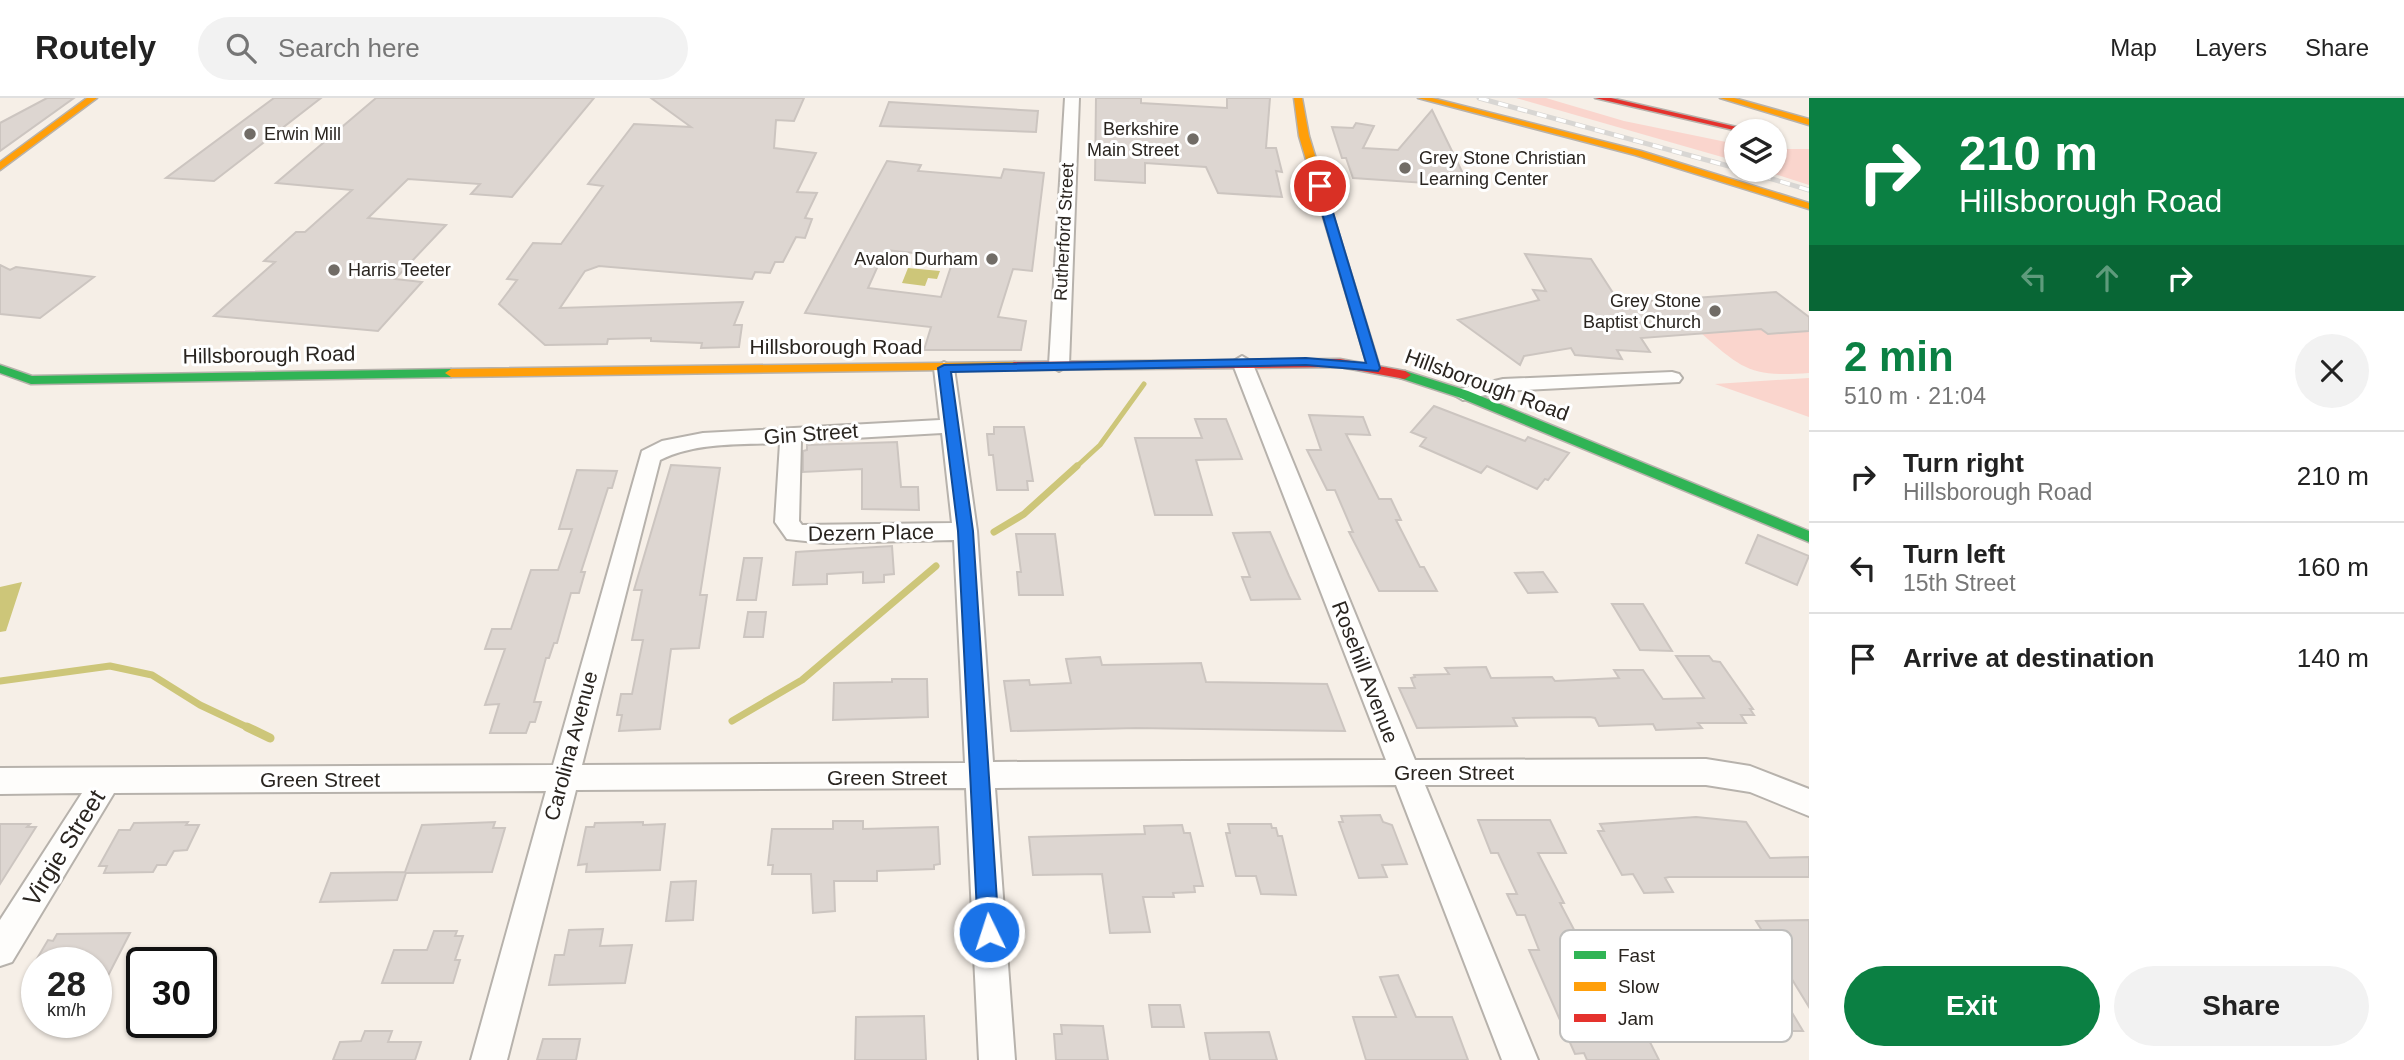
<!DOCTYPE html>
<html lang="en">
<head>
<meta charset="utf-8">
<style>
  :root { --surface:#fff; --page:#f2f2f2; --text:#222; --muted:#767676; --line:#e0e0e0; --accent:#0b8043 }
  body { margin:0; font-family:Arial,sans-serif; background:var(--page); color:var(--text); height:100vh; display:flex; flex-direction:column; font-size:26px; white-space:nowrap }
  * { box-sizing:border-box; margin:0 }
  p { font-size:23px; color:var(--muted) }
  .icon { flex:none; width:38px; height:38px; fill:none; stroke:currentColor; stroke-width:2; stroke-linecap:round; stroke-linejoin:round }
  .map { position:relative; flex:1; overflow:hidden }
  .sheet { display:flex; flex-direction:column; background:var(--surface); width:595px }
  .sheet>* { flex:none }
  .guide { background:#0b8043; color:#fff; overflow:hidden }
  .buttons { position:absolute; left:1724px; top:21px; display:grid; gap:14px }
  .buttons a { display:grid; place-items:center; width:63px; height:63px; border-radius:50%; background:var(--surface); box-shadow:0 2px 5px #0004; font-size:35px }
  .speed { position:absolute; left:21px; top:849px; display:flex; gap:14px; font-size:35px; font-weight:700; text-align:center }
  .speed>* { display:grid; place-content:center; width:91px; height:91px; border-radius:50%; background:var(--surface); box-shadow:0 2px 5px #0004; line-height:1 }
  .speed small { font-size:18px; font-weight:400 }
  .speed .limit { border:4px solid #111; border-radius:10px; background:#fff; color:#111 }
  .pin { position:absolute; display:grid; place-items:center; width:60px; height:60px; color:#fff; margin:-30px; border:4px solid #fff; border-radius:50%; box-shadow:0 2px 7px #0007 }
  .me { position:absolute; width:77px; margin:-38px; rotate:356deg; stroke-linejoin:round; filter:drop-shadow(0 0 5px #0008) }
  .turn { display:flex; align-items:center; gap:24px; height:147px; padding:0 35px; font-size:32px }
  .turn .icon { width:91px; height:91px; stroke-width:2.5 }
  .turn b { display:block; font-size:49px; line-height:60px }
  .lanes { display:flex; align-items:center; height:66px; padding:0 35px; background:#0003; justify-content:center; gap:35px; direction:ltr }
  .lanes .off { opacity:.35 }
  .round { display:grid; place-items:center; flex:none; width:74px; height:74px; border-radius:37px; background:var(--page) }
  .head { display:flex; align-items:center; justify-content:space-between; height:119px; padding:0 35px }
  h1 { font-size:42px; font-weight:700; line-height:52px; color:var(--accent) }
  .cta { display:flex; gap:14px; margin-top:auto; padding:14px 35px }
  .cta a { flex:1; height:80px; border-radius:42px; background:var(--accent); color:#fff; font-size:28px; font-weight:700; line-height:80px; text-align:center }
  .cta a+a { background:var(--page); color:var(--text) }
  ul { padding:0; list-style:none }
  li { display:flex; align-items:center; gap:21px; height:91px; padding:0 35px; border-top:2px solid var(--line) }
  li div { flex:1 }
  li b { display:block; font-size:26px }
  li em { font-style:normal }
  header { display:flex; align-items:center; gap:42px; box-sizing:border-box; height:98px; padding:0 35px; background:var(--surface); border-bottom:2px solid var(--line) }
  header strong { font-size:33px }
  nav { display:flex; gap:38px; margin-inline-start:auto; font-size:24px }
  .search { width:490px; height:63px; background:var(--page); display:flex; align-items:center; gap:18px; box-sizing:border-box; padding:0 24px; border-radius:38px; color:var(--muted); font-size:26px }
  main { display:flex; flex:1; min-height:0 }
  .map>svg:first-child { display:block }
  .green { fill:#fad5cd }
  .water { fill:#cdc679 }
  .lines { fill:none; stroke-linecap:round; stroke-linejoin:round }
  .stream-far2 { stroke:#cdc679; stroke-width:5 }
  .stream-far1 { stroke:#cdc679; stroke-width:7 }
  .stream { stroke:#cdc679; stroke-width:9 }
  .building { fill:#ddd6d1; stroke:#ccc5c0; stroke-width:2; fill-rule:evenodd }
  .street-casing { stroke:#b7b2ac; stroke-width:4 }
  .fast-casing { stroke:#b7b2ac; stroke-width:3 }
  .slow-casing { stroke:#b7b2ac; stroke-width:3 }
  .jam-casing { stroke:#b7b2ac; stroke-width:3 }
  .street { fill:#fefdfb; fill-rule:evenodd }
  .fast { fill:#30b455; fill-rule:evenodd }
  .slow { fill:#ff9f0a; fill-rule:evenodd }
  .jam { fill:#e5322d; fill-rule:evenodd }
  .rail-casing { stroke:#d8d6d3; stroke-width:5 }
  .rail { stroke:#fff; stroke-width:3.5; stroke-dasharray:10; stroke-linecap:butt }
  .route { fill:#1a73e8; stroke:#114b97; stroke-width:2 }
  .poi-dot { fill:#716c66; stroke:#fff; stroke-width:2.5 }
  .labels { text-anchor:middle; stroke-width:6; stroke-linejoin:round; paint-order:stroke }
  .far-poi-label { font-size:18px; fill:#2a2520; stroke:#fff; text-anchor:end }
  .far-street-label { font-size:18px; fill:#2a2520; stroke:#fff }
  .street-label { font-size:21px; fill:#2a2520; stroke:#fff }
  .near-street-label { font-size:24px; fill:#2a2520; stroke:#fff }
  .key { fill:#fff; stroke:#bfbebc; stroke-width:2 }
  .key-label { font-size:19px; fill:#2a2520 }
</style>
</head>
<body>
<header>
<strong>Routely</strong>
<div class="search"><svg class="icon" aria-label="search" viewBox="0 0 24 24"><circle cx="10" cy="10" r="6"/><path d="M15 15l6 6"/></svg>Search here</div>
<nav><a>Map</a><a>Layers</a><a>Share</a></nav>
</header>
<main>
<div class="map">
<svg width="1809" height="962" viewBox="0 0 1809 962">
  <rect width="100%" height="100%" fill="#f6efe7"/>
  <path class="green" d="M1516,0H1546L1624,23L1736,46V63Z
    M1775,51H1809V87L1762,72H1774Z
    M1809,227V275C1752,279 1744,273 1701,235L1761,231L1768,236L1807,233Z
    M1809,280V319L1715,286Z"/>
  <path class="water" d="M908,170L940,173L937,181L928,180L925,188L902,185Z
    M22,484L6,533L0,534V489Z"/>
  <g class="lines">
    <path class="stream-far2" d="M1075,370L1100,347L1144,286"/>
    <path class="stream-far1" d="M994,434L1024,416L1077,368
      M0,583L110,568L152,577L200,607L251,631
      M732,623L802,582L936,468"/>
    <path class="stream" d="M247,629L270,640"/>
  </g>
  <path class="building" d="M47,0H74L0,53V25Z
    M274,0H321L214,83L166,80Z
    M376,0H594L512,99L471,96L480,86L408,81L368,120L446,127L395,181L422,184L378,233L214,218L275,164L264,163L296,134H305L352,92L276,85Z
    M651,0H804L794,23L776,22L774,50L816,55L797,94L817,95L805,120L812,121L805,140L796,139L783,164H775L770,175L755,174L752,181L599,168L585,173L560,210L743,204L734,227H742L739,249L701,250L702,245L651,243V240L608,241L607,246L545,247L499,206L517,182L507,181L533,145L561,146L603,88L588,86L634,26L691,29Z
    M1096,0H1141V5L1227,10V0H1270L1266,50H1276L1282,74L1276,73L1282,99L1218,95L1206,69L1145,65V85L1095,82Z
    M889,4L1038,13L1036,34L880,28Z
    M1432,12L1469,88L1353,80L1346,60H1342L1332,29L1353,30L1356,25L1374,28L1363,50L1398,52Z
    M887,63L921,67L918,73L1001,80L1004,71L1044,75L1032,173L1013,171L998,219L1026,223L1021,252H924L931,229L805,215ZM885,152L954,159L941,199L868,190Z
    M1525,156L1591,161L1615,198L1653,203L1776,194L1809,219V233L1768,236L1761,231L1641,240L1650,254L1617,252L1622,261L1575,257L1571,250L1524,258L1520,267L1458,222L1539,202L1533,192L1546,193Z
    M0,167L10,172L16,169L94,179L40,220L0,216Z
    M1434,308L1525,343L1528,339L1569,355L1548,382L1545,381L1537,391L1487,368L1481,375L1420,348L1426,340L1411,334Z
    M1309,317L1363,319L1370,337L1346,336L1379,401H1391L1401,422H1396L1420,469H1424L1437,493H1379L1349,434H1353L1335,392H1327L1307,352H1321Z
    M1195,321H1226L1242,361L1196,362L1212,417H1155L1135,340H1202Z
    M994,329H1024L1033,383H1027L1028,392H997L993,357H989L987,336H994Z
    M897,344L901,389H918L919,412L862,411V371L803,374V353L807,352V347Z
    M671,367L720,370L700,497H707L699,550L671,551L660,631L619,633L622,617H617L621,596H632L643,542H632L642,492H634Z
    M577,372L617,373L612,390H608L581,474H585L579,495H571L557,545H554L549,560H546L534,604H541L535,624H530L526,635H490L499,606L485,607L505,551H485L492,531H511L531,472H558L572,431H559Z
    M1270,434L1289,478L1300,501L1251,502L1242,479H1250L1233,435Z
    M1016,436H1055L1063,497H1019L1017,474H1021Z
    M1758,437L1809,458L1797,487L1746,465Z
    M892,448L894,476L884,477V484L863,485V474L827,476V486L793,487L796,454Z
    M744,460H762L756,502H737Z
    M1543,474L1557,494L1528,495L1515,475Z
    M1612,506H1643L1672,553L1640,552Z
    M748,514H766L763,539H744Z
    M1676,558H1709L1713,563L1720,564L1753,611H1750L1754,617H1741L1746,625H1698L1702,630L1656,632L1653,626L1599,628L1595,620L1590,619L1513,620L1517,628L1417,630L1399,590H1415L1411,580L1415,579L1414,577L1449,576L1445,570L1486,569L1491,580L1552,579L1555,583L1619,580L1614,572H1643L1663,601L1704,600Z
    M1100,559L1102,567L1201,565L1206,584L1327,586L1345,633L1136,630L1011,633L1004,583L1029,582L1030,587L1071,585L1066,561Z
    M892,581H927L928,619L833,622L834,585L892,584Z
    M1380,717L1383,724L1392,727L1407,766L1382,767L1387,779L1359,780L1339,724H1343L1341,718Z
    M1696,719L1746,724L1770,760L1809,759V779H1669L1665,780L1673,794L1644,795L1633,776L1622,777L1598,733H1604L1600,726Z
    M1478,722H1550L1566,755H1538L1564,805H1560L1581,845H1600L1659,962H1587L1584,955L1575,956L1529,852H1539L1525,817H1517L1507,796H1517L1498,755H1491Z
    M833,723H863V731L938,729L940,766L934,767V771L877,773V783H834L835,813L813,815L811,776H772L773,767H768L772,731H833Z
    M188,724L186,727H199L187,752L174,753L166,767H157L153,774L104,775L107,768H99L119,732H130L134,725Z
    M495,724L493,730H505L492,774L406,775L397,802L320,804L331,775L405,774L422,727Z
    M643,724V727L665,726L660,772L586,774L587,766L578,767L586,729H594L595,725Z
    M0,726H30L27,729H36L0,786Z
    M1228,726H1271L1272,730H1276L1278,738H1282L1296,797L1261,796L1256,778H1236L1226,735H1230Z
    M1182,727L1184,735H1190L1203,788H1194L1195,794L1173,795L1174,799H1143L1150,834L1110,835L1102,776L1033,777L1029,739L1145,736L1144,728Z
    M696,783L693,822L666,823L671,784Z
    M1809,822V909L1756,823Z
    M603,831L600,848L632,847L625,885L549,887L555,857H564L569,832Z
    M434,833H457L455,838H463L455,862H460L453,885H382L394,852H427Z
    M130,835L96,901V864H35L48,842L53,843L57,836Z
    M1398,877L1416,919H1452L1468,962H1366L1353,919H1396L1380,879Z
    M1149,907H1180L1184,929H1152Z
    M1763,913H1791L1803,933H1775Z
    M924,918L926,962H855L856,919Z
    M1061,927L1103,928L1108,962H1056L1054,936H1062Z
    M365,933H392L388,944H421L415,962H333L340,944L361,943Z
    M1269,934L1277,962H1210L1205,935Z
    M543,941H580L576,962H537Z"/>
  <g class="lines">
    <defs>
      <path id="street" d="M1065,0H1079L1069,267L1059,273L1049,267Z
        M1242,258L1252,264L1415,662L1706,661L1750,668L1809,691V718L1750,694L1706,687H1425L1538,962H1502L1396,687L995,690L1015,962H979L966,690L576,692L507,962H471L546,693L114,695L12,864L0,868V822L82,695L0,696V670L553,667L642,353L662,343L703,335L940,322L934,270L944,264L954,270L977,433L993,664L1386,662L1232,264ZM942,335L952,425L802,427L799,423L801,343ZM780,345L775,424L787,441L824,445L954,442L965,665L582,667L660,362C696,344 740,347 780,345Z
        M1672,274L1679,276L1682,280L1679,284L1503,293L1463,302L1453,296L1456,292L1503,281Z"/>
      <path id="fast" d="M0,267L32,278L451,271L457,275L451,279L31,286L0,275Z
        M1405,273L1468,293L1809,433V444L1458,299L1400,280L1399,277Z"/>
      <path id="slow" d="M87,0H97L0,72V64Z
        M1294,0H1302L1309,38L1380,270L1378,273H1370L1368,270L1299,38Z
        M1418,0H1432L1641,53L1809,105V111L1635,57Z
        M1720,0H1734L1809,21V27Z
        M1014,264L1018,265V271L451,279L445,275L451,271Z"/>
      <path id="jam" d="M1595,0H1611L1754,33H1738Z
        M1340,261L1405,273L1411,277L1405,281L1340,269L1014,272L1008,268L1014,264Z"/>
    </defs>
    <use href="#street" class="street-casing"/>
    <use href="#fast" class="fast-casing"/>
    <use href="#slow" class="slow-casing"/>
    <use href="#jam" class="jam-casing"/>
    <use href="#street" class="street"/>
    <use href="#fast" class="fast"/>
    <use href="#slow" class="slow"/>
    <use href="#jam" class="jam"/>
    <defs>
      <path id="rail" d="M1479,0L1736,70
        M1742,72L1809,92"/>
    </defs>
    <use href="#rail" class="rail-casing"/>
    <use href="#rail" class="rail"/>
  </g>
  <path class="route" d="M1320,85L1325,88L1380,270L1378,273L1306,267L951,274L973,433L999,834L996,841L989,844L981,841L978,834L958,433L938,270L944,267L1306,260L1366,265L1314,88Z"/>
  <g class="poi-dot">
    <circle cx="250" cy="36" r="7"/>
    <circle cx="1193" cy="41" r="7"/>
    <circle cx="1405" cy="70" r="7"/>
    <circle cx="992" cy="161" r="7"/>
    <circle cx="334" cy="172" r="7"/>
    <circle cx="1715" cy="213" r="7"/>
  </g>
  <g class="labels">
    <g class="far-poi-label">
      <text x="1179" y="37">Berkshire<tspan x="1179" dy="21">Main Street</tspan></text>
      <text x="264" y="42" text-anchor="start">Erwin Mill</text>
      <text x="1419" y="66" text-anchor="start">Grey Stone Christian<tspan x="1419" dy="21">Learning Center</tspan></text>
      <text x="978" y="167">Avalon Durham</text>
      <text x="348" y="178" text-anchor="start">Harris Teeter</text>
      <text x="1701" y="209">Grey Stone<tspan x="1701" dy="21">Baptist Church</tspan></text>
    </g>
    <g class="far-street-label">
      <text transform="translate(1064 134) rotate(-87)" y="6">Rutherford Street</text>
    </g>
    <g class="street-label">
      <text x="836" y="256">Hillsborough Road</text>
      <text transform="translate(269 257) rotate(-1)" y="7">Hillsborough Road</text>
      <text transform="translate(1487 287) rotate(20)" y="7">Hillsborough Road</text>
      <text transform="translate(811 336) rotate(-4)" y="7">Gin Street</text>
      <text transform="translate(871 435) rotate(-1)" y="7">Dezern Place</text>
      <text transform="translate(1365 574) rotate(69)" y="7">Rosehill Avenue</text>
      <text transform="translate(571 648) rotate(-75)" y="7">Carolina Avenue</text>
      <text x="1454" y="682">Green Street</text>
      <text x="887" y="687">Green Street</text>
      <text x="320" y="689">Green Street</text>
    </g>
    <g class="near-street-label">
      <text transform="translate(64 750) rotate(-58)" y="8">Virgie Street</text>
    </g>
  </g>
  <rect x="1560" y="832" width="232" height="112" rx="10" class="key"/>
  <rect x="1574" y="853" width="32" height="8" fill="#30b455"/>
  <rect x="1574" y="884" width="32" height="9" fill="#ff9f0a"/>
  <rect x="1574" y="916" width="32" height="8" fill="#e5322d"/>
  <g class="key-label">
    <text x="1618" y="864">Fast</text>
    <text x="1618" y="895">Slow</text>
    <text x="1618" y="927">Jam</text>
  </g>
</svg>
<div class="buttons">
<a><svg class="icon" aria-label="layers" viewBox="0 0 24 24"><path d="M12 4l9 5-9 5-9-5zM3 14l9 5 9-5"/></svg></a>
</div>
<div class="speed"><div>28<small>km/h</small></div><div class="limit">30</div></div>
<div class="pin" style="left:1320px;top:88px;background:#d93025"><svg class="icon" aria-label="arrive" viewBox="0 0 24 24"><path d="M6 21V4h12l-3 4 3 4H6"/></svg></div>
<svg class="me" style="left:989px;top:834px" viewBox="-20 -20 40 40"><circle r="17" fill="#1a73e8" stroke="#fff" stroke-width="3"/><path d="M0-11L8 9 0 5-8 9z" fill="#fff"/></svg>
</div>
<section class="sheet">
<div class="guide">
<div class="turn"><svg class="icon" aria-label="right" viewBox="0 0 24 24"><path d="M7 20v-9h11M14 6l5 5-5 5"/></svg><div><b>210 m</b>Hillsborough Road</div></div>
<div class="lanes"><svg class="icon off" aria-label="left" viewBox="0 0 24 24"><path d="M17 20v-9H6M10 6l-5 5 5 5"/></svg><svg class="icon off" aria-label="ahead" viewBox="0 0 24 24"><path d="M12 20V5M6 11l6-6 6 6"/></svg><svg class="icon" aria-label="right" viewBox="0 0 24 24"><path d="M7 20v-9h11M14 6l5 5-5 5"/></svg></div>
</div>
<div class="head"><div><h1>2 min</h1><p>510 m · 21:04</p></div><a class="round"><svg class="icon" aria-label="close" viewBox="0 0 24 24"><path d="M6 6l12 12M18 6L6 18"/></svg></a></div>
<ul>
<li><svg class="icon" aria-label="right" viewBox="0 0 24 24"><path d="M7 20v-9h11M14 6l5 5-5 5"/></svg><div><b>Turn right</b><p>Hillsborough Road</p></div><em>210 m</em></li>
<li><svg class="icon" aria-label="left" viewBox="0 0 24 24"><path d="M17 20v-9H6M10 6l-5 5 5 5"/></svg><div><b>Turn left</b><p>15th Street</p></div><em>160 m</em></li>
<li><svg class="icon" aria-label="arrive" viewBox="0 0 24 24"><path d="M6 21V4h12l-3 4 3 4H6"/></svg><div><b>Arrive at destination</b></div><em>140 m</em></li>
</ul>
<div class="cta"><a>Exit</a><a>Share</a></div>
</section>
</main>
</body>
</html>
